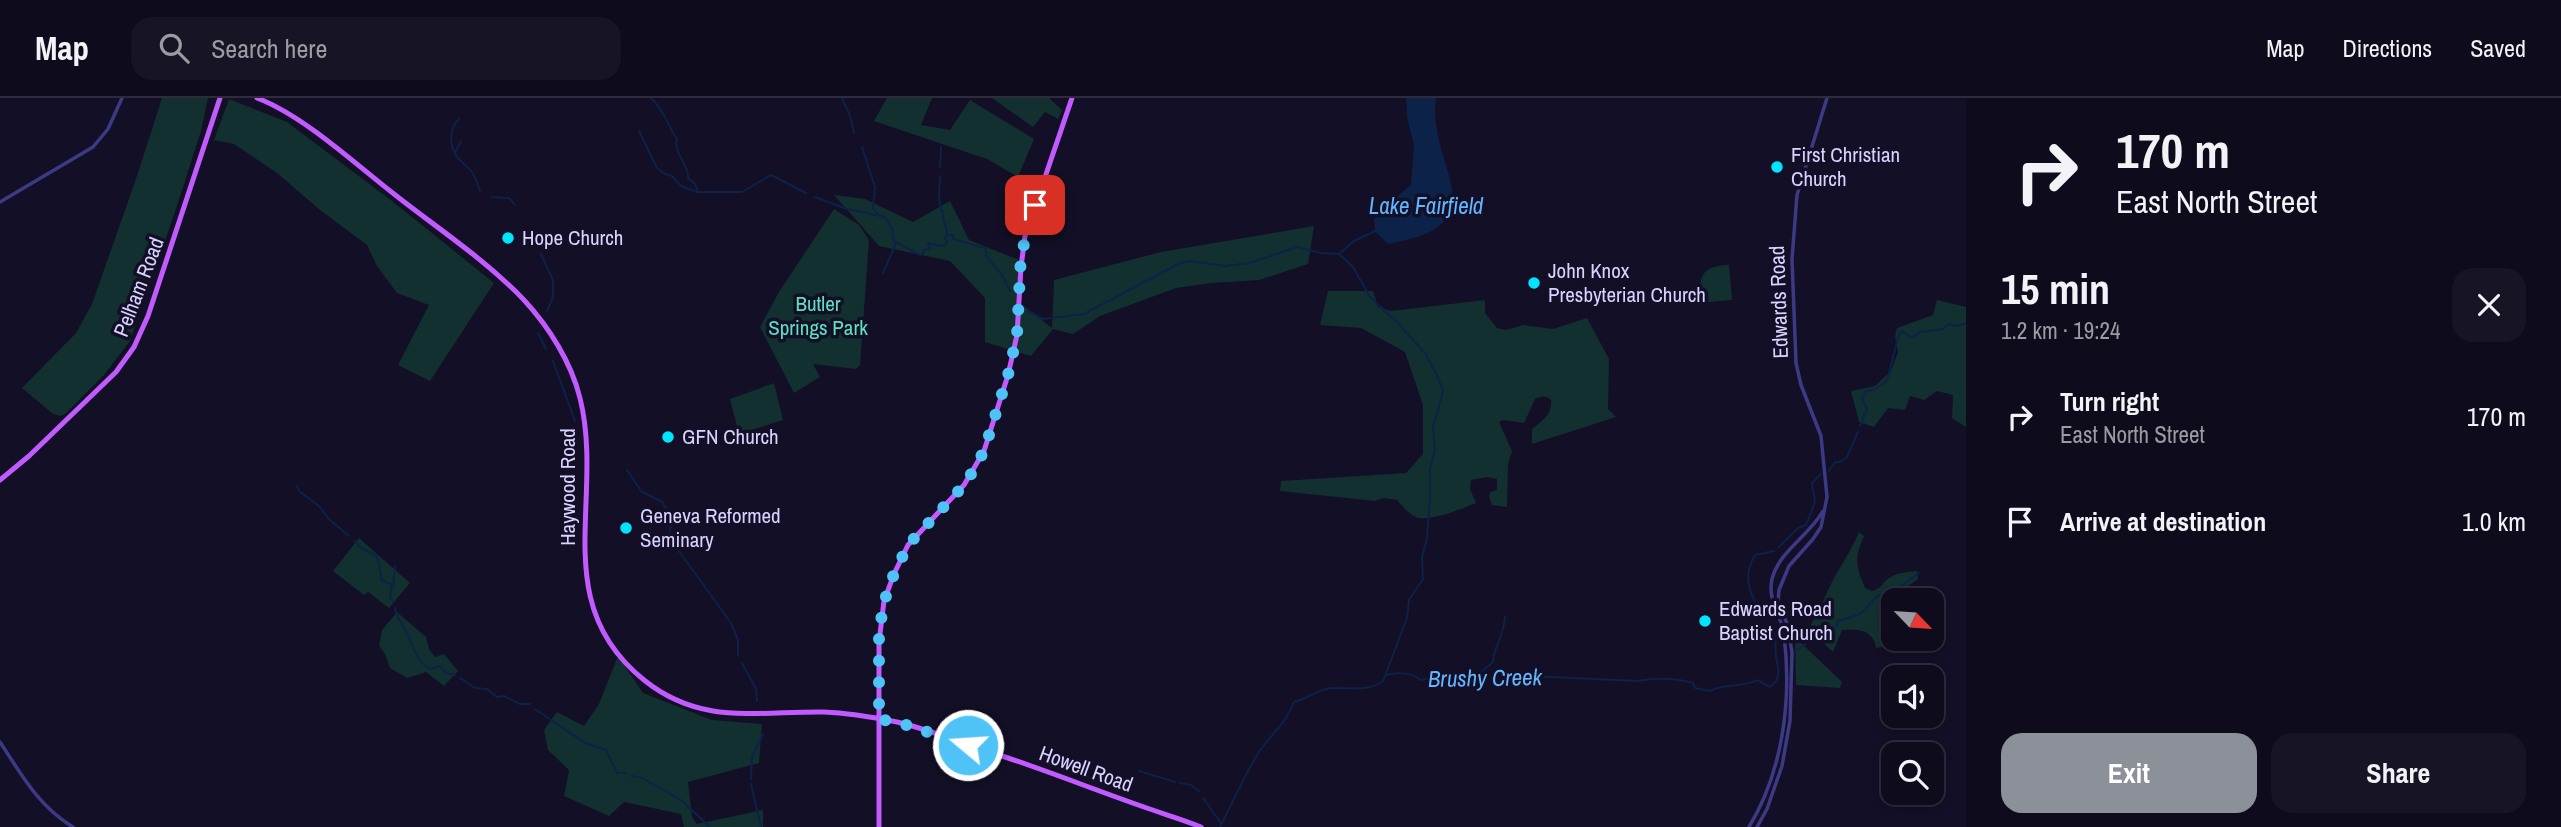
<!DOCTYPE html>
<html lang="en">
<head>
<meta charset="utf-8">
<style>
  :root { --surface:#0e0b1c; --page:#171425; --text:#f1f3f6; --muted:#9b9ba3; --line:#2e2b3b; --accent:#8c9099 }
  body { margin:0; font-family:"Archivo Narrow",sans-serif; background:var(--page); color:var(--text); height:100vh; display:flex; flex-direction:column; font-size:26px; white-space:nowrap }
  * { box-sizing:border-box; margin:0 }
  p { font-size:23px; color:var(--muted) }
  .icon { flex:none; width:38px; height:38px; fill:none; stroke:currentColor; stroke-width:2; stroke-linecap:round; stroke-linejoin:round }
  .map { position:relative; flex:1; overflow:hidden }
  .drawer { display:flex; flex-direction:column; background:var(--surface); width:595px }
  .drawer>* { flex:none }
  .top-card { background:#0e0b1c; color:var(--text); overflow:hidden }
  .needle { width:46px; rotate:115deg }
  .fabs { position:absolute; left:1881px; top:490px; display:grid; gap:14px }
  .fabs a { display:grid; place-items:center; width:63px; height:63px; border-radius:14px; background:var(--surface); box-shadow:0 4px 10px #0003,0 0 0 2px var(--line); font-size:35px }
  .pin { position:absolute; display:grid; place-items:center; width:60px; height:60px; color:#fff; margin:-30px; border-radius:14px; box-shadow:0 4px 10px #0006 }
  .me { position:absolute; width:77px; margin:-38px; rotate:288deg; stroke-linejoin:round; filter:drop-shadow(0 0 5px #0008) }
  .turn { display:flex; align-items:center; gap:24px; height:147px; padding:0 35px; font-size:32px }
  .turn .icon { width:91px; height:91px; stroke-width:2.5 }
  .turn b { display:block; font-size:49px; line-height:60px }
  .round { display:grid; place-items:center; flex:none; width:74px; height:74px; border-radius:21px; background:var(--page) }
  .summary { display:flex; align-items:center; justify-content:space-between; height:119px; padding:0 35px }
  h1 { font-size:42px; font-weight:700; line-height:52px }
  .cta { display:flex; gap:14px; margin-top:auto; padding:14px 35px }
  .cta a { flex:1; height:80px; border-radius:21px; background:var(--accent); color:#fff; font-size:28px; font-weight:700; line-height:80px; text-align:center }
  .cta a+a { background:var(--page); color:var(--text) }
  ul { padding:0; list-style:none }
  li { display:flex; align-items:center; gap:21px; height:105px; padding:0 35px }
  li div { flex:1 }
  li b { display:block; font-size:26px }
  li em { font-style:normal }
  header { display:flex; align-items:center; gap:42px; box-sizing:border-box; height:98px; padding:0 35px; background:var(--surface); border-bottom:2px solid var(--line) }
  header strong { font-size:33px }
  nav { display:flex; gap:38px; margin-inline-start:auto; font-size:24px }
  .search { width:490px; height:63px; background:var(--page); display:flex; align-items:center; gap:18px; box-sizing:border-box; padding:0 24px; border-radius:21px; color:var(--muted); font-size:26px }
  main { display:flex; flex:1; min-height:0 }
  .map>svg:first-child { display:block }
  .green { fill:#12302f }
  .water { fill:#0c2248 }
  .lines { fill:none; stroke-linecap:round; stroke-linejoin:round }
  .stream { stroke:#0c2248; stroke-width:2 }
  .minor { stroke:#3d3a85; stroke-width:3.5 }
  .major { stroke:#c25bff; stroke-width:5 }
  .route { stroke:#4fc3f7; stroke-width:12; stroke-dasharray:0 21.6 }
  .poi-dot { fill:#00e5ff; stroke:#130f26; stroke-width:2.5 }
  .labels { text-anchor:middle; stroke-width:7; stroke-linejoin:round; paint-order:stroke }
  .poi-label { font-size:21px; fill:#d9d4ff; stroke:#130f26; text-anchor:start }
  .street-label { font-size:21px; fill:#d9d4ff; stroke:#130f26 }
  .park-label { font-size:21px; fill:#5fe0c0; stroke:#130f26 }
  .water-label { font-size:23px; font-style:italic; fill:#62b6ff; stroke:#130f26 }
</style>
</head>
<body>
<header>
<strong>Map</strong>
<div class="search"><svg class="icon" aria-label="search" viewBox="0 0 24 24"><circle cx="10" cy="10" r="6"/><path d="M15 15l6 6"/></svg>Search here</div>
<nav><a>Map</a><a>Directions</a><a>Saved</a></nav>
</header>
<main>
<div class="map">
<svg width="1966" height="729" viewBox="0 0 1966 729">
  <rect width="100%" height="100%" fill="#130f26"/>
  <path class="green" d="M162,0H208L201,33L175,114L130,243L104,277L65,316L61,318L53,316L22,290L76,235L92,206L137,78Z
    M887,0H932L921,27L950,32L970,2L1034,41L1018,79L987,61L874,23Z
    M992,0H1049L1062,12L1058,21L1045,14L1033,29Z
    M229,1L287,24L392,103L494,185L430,283L398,267L429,207L397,195L377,168L367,147L320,112L277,75L234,46L214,42Z
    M834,97L865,101L913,124L950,103L969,142L1024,164L1020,205L1052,230L1054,182L1161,154L1314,128L1308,166L1259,182L1211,185L1176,190L1100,218L1073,236L1053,231L1031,258L985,244V200L950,163L879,148Z
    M834,111L859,127L869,142L860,267L856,271L813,266L820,279L794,295L760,229L779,194Z
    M1729,167L1732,202L1698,205C1701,179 1699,168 1729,167Z
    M1328,193H1373L1378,209L1391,213L1485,202V215L1497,230L1506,232L1523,227L1553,231L1587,220L1609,261L1608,311L1616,319L1532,346V331C1543,322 1552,317 1551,302C1546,297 1541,298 1535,301L1524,325L1503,322L1499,324L1512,353L1508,367L1507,409L1492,407L1489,398L1490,394L1497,392V381L1487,379L1471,382L1470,391L1476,405C1461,411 1435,422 1419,420C1410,418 1402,408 1397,402L1384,400L1375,403L1280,393L1281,383L1406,375L1423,356V307L1405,254L1361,230L1320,227Z
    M1937,202L1966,209V329L1952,320L1953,297L1937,293L1924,302L1910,298L1905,312L1888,310L1874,329L1859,324L1851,293L1875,288L1891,273L1898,254L1895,238L1897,230L1933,217Z
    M774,285L783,322L739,336L730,301Z
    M1859,434L1864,438C1854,461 1856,468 1865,490L1872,493C1880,491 1881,488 1886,482C1894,475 1907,474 1917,473L1918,481L1908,488L1899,502H1894C1894,520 1884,532 1881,549L1876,550C1873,532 1859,530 1842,532L1833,554L1808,531C1819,515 1825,497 1834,480C1843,464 1852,451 1859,434Z
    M359,440L410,485L389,510L368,494L364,497L333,473Z
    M397,514L426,539L429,551L435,559L444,556L458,573L444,588L426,574L407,580L390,570L385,556L379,548L382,532Z
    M1795,539L1842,584L1840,590L1796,587Z
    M618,558L643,595L712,622L762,626L759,665L688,684L692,719L697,726L763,712V729H684L681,716L624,704L609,718L564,698L569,672L548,652L544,632L557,614L584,628L599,606Z"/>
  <path class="water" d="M1406,0H1436C1426,69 1505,126 1388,146L1375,133L1374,121L1378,115L1411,87L1414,47L1407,19Z"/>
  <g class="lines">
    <path class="stream" d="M651,0C666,15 666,25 677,41C673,56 689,65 688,80L695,86L698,94H742L771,77L806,95
      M842,0L850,18L854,35
      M459,21C448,31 449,50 459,61C462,66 468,68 471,73C475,78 478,86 480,93
      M639,33L657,70L665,76L672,78L681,88L697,94
      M862,49L875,89L873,110L878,116
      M455,55L461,43
      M940,69L941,49
      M940,78L939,101L947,135
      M492,99L509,100L515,107
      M815,99L844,110L885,119L892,130L894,143L920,157L923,156L924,152L930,151L928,145L941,148L946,146L947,143L944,140L947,137H953V141L985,150L987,159L1002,177L1010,193
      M541,156L553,182V199L547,213
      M1339,156L1354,143L1375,133
      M883,175L896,145
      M1028,213L1043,221L1084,216L1180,165L1191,163L1225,168L1250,165L1297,149L1321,155L1339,156L1353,169L1370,199L1398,225L1425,255L1437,277L1443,293L1433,330L1435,352L1430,370V400L1427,440L1422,459L1423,481L1409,502L1407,520L1383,583C1366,596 1346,587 1326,591C1315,594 1305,601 1294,604C1285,627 1272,635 1259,654C1244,678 1233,704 1220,729
      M538,235L546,251
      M553,263L575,323
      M1860,328L1867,311L1862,301L1865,294L1875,291L1887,283L1899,236L1902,233L1912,240L1920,234L1943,231L1949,226L1958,228L1966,225
      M627,372L641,393L662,404L675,425L670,430L671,440
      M1829,373L1835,364H1840L1847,359L1858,334
      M297,388L299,393L319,408L330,422L349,438
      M355,443L361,450L377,458L382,482L392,487L390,499L393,504
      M676,449L731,525L738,542V557
      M1779,449L1798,430L1806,427L1815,404L1812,385L1821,376
      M393,489L395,469
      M395,510C398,523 400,522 405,531C412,545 416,563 430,571L440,568L446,575L455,577
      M1765,520C1751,501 1741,479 1755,457L1774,453
      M1813,537L1823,529L1830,532L1837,528L1838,523L1858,517L1866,511L1876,499L1897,491L1919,475
      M1795,553L1806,546
      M742,565L756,591L757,603
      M1479,576L1493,564C1493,550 1504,538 1505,519
      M1386,577C1396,574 1412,574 1420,582L1449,577L1465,580L1478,577L1488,581L1506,577L1637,583C1655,580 1676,580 1693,585L1695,590L1710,593C1724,585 1743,590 1757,582L1770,589C1782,581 1778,570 1776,558C1775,550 1776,543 1775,535
      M460,580L475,590L487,591L497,599L504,598L520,606H530
      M535,611L585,645L606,652L617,675H626
      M1139,673L1175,684
      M632,678L642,680L681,702L710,729
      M751,681L752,659L763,636
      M1180,685L1191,687L1199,693
      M751,686L761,729
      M1203,700L1221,725"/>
    <path class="minor" d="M0,104L93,49L108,31L122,0
      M0,644C21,676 39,709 73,729
      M1749,729C1783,673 1792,601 1784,537C1782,517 1767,503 1772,481C1779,453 1810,437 1823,413
      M1757,729L1767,711L1782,668L1790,623L1792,555L1788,528L1778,504L1779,492L1789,468L1813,441L1821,429L1827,399L1821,338L1801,287L1796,265L1792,161L1797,97L1827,0"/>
    <path class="major" d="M257,0C304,18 354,65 394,96C437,130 486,162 524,202C549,229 571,264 580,300C605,401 547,504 644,582C701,628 757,613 824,614C849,615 872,619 897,624C931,632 965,646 999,657C1048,673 1095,692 1144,709C1163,716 1182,721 1201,729
      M0,382L29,358L116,274L134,249L148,218L220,0
      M879,729V544L884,503L894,476L908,447L964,387L984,353L1008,277L1017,237L1021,169L1025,138L1072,0"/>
  </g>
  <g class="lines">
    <path class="route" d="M968,647L900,625L879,621V531L888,489L908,447L966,385L984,353L1008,277L1017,237L1021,157L1035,107"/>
  </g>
  <g class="poi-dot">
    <circle cx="1777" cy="69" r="7"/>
    <circle cx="508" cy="140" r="7"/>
    <circle cx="1534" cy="185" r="7"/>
    <circle cx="668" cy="339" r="7"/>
    <circle cx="626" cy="430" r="7"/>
    <circle cx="1705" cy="523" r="7"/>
  </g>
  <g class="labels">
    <g class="poi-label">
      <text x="1791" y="64">First Christian<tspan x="1791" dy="24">Church</tspan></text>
      <text x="522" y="147">Hope Church</text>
      <text x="1548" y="180">John Knox<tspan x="1548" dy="24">Presbyterian Church</tspan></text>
      <text x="682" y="346">GFN Church</text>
      <text x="640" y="425">Geneva Reformed<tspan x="640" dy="24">Seminary</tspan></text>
      <text x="1719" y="518">Edwards Road<tspan x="1719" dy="24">Baptist Church</tspan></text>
    </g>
    <g class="street-label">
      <text transform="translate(139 189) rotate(-69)" y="7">Pelham Road</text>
      <text transform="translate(1779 204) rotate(-92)" y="7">Edwards Road</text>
      <text transform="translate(568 389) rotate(-90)" y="7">Haywood Road</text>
      <text transform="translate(1086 671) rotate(20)" y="7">Howell Road</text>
    </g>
    <g class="park-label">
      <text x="818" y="213">Butler<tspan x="818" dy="24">Springs Park</tspan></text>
    </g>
    <g class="water-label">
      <text x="1426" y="116">Lake Fairfield</text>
      <text transform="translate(1485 580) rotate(-1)" y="8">Brushy Creek</text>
    </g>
  </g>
</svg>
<div class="fabs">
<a><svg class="needle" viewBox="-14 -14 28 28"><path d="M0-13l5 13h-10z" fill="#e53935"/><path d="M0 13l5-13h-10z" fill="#9b9ba3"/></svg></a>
<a><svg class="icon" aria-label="sound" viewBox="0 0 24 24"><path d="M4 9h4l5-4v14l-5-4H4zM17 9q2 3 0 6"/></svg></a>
<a><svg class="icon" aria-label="search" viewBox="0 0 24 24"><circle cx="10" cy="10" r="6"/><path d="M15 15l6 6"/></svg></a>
</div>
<div class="pin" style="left:1035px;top:107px;background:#d93025"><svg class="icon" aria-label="arrive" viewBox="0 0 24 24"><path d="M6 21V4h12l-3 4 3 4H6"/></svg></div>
<svg class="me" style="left:968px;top:647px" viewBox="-20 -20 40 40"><circle r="17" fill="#4fc3f7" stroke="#fff" stroke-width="3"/><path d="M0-11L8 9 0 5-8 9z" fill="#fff"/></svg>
</div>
<section class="drawer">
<div class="top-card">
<div class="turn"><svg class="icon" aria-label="right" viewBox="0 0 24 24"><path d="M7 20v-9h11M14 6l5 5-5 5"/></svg><div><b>170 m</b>East North Street</div></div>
</div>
<div class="summary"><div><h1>15 min</h1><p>1.2 km · 19:24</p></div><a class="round"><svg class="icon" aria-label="close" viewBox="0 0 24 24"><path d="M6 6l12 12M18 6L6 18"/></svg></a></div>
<ul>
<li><svg class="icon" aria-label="right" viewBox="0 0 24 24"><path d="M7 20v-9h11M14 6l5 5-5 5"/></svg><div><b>Turn right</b><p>East North Street</p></div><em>170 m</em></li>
<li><svg class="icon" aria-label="arrive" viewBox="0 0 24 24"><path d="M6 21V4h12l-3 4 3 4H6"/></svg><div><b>Arrive at destination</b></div><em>1.0 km</em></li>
</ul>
<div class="cta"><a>Exit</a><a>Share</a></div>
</section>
</main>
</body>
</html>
